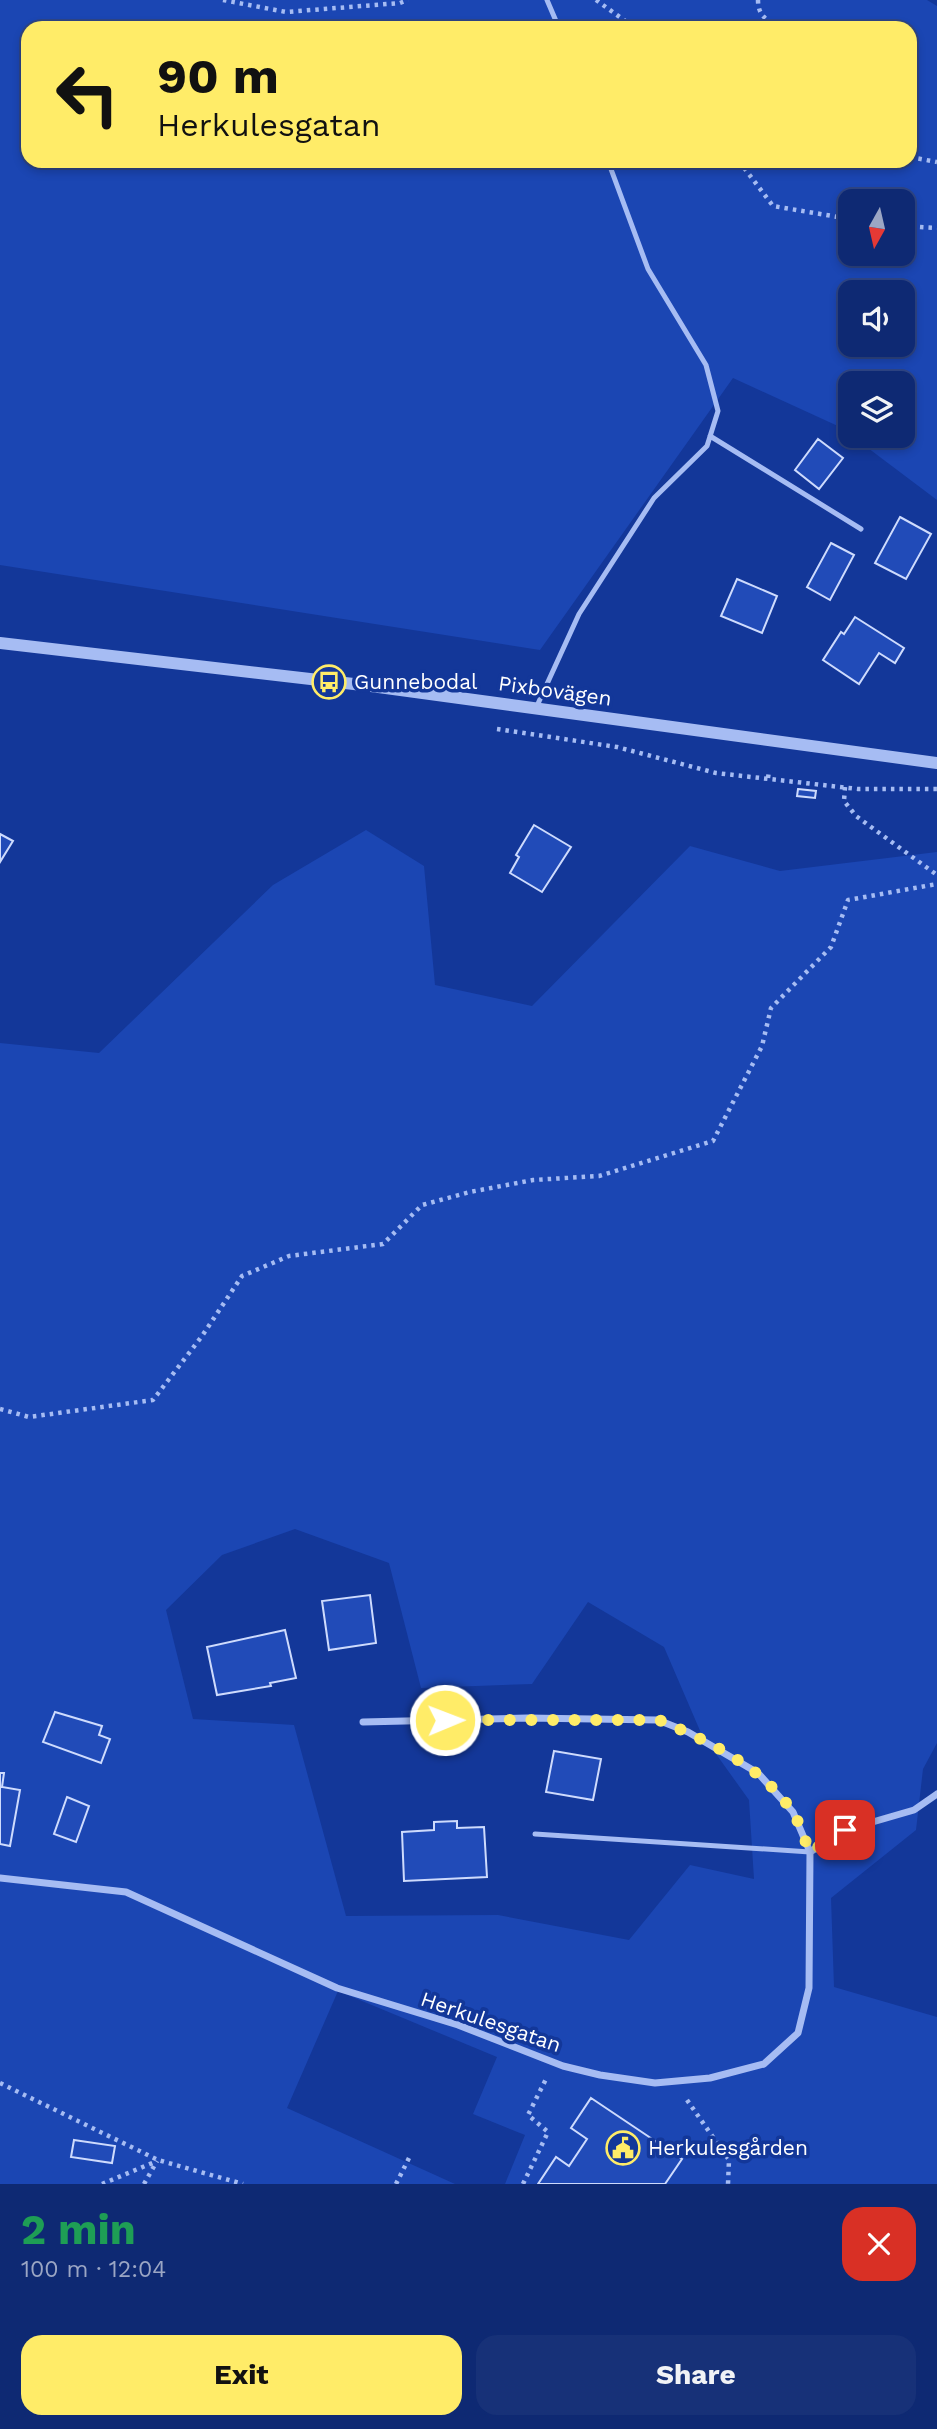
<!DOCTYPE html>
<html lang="en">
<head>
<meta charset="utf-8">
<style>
  :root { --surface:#0e2973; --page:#173178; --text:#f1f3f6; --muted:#9ba6c4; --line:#2e4585; --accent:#ffec68 }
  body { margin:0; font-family:"Work Sans",sans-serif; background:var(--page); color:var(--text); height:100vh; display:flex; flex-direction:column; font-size:26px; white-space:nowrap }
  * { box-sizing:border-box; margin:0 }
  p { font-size:23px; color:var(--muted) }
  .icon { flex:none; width:38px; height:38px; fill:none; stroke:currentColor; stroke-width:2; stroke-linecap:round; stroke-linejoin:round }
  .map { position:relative; height:2184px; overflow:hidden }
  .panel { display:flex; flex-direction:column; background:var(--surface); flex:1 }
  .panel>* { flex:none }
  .guide { position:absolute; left:21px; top:21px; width:896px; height:147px; border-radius:21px; box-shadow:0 4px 10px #0003,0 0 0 2px var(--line); background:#ffec68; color:#111; overflow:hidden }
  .needle { width:46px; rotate:188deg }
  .buttons { position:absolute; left:838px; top:189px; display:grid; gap:14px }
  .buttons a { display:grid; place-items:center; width:77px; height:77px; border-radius:14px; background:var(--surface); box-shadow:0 4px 10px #0003,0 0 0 2px var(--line); font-size:35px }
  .pin { position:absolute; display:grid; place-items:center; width:60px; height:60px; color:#fff; margin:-30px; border-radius:14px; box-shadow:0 4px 10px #0006 }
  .me { position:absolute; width:77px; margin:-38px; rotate:89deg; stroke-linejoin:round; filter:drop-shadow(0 0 5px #0008) }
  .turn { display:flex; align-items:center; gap:24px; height:147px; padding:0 21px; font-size:32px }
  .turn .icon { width:91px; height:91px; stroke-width:2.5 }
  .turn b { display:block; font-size:49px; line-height:60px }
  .round { display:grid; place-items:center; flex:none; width:74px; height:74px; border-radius:21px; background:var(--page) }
  .headline { display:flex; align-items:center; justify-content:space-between; height:119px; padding:0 21px }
  h1 { font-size:42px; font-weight:700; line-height:52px; color:#1e9e55 }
  .primary-button { display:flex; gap:14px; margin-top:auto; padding:14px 21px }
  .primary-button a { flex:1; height:80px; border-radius:21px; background:var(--accent); color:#111; font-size:28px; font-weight:700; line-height:80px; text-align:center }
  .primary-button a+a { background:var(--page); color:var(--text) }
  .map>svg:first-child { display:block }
  .green { fill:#1b46b3; fill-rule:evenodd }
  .building { fill:#214bb8; stroke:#cedbfd; stroke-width:2 }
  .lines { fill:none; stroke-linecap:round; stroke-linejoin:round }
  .path { stroke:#a6bcf3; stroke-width:4.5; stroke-dasharray:3.5 5; stroke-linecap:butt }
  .service { stroke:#a6bcf3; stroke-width:5 }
  .minor { stroke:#a6bcf3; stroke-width:7 }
  .tertiary { stroke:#a6bcf3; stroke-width:12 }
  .route { stroke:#ffec68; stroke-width:12; stroke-dasharray:0 21.6 }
  .labels { text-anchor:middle; stroke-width:7; stroke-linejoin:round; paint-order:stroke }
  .poi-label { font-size:21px; fill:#fff; stroke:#133799; text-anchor:start }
  .street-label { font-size:21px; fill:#fff; stroke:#133799 }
</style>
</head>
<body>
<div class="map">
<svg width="937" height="2184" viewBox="0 0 937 2184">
  <rect width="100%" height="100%" fill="#133799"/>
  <path class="green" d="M0,0H927L937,6V500L852,436H903V383H850V435L840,427L733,378L540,650L0,565ZM28,28H910V161H28ZM850,201H903V254H850ZM850,292H903V345H850Z
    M366,830L424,866L435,985L532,1006L690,846L780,871L937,852V1743L923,1769L916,1830L831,1898L834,1987L937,2017V2184H505L525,2135L473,2114L497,2057L338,1991L287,2108L455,2184H0V1043L99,1053L273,885ZM295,1529L389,1563L421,1688L532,1684L588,1602L664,1647L701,1733L749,1800L754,1879L690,1865L629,1940L498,1915L346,1916L294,1725L193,1719L166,1610L222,1555Z"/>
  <path class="building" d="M818,439L843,458L819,489L795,470Z
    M900,517L931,534L906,579L875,563Z
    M831,543L854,555L830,600L807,587Z
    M737,579L777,596L762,633L721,616Z
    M855,617L904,648L895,663L879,653L859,684L823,660L841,632L844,634Z
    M798,789L816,791L815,798L797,796Z
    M534,825L571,847L542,892L510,873L519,857L516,855Z
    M0,834L13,841L0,862Z
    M370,1595L376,1643L329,1650L322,1601Z
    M285,1630L296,1678L270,1683L271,1686L217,1695L207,1647Z
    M55,1712L102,1726L99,1735L110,1739L101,1763L43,1742Z
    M554,1751L601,1759L593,1800L546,1792Z
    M0,1773H4L2,1787L20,1790L10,1846L0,1844Z
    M67,1797L89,1806L76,1842L54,1834Z
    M457,1821V1828L484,1827L487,1877L404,1881L402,1832L434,1830V1822Z
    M591,2098L682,2159L665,2184H538L556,2157L569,2166L587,2139L571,2128Z
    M74,2140L115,2146L112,2163L71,2157Z"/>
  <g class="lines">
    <path class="path" d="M223,0L286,12L400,3L408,0
      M596,0L635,28
      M758,0C758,17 768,21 782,28
      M910,157L937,162
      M739,161L773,206L850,219
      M903,226L937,228
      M497,729L617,747L716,773L858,789H937
      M768,778L769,771
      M845,787L844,801L856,816L937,875
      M0,1409L29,1417L153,1400L202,1336L242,1276L289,1256L383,1244L422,1205L470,1192L533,1180L599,1176L713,1141L762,1046L771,1008L831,947L848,900L937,884
      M0,2083L158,2160L243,2184
      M687,2100L729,2160L728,2184
      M102,2184L157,2161
      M144,2184L157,2161
      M396,2184L411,2154
      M523,2184L548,2132L528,2115L546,2079"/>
    <path class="service" d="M547,0L559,28
      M710,436L861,529
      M536,708L579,614L654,498L707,446L718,411L706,365L648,269L608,161
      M535,1834L810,1852"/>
    <path class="minor" d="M363,1722L527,1718L658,1720L688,1732L758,1773L793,1812L810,1852
      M0,1878L126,1892L337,1988L458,2025L563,2066L600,2075L655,2083L710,2078L764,2064L798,2033L809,1988L810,1852L845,1830L914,1810L937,1794"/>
    <path class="tertiary" d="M0,643L371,686L937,763"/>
  </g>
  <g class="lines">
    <path class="route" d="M445,1720H659C708,1741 761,1766 792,1811C800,1823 804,1839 810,1852L845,1830"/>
  </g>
  <defs>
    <symbol id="bus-ring" viewBox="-11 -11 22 22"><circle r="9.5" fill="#133799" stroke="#ffec68" stroke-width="1.5"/><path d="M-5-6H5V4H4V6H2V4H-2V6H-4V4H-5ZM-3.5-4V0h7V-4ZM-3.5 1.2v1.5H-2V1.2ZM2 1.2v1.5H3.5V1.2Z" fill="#ffec68"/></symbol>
    <symbol id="civic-ring" viewBox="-11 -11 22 22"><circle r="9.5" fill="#133799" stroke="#ffec68" stroke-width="1.5"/><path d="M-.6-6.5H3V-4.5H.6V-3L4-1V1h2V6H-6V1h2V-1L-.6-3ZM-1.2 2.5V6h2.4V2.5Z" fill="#ffec68"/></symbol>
  </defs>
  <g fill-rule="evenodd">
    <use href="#bus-ring" x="310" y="663" width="38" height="38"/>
    <use href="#civic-ring" x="604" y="2129" width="38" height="38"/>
  </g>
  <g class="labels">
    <g class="poi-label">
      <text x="354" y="689">Gunnebodal</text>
      <text x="648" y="2155">Herkulesgården</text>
    </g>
    <g class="street-label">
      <text transform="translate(555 691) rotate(8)" y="7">Pixbovägen</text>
      <text transform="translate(491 2022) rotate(19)" y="7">Herkulesgatan</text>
    </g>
  </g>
</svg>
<div class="buttons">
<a><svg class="needle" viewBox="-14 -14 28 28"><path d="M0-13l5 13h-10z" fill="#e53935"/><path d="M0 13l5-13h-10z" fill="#9ba6c4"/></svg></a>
<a><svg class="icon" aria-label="sound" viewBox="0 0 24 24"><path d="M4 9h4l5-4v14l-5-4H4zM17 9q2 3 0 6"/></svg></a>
<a><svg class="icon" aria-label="layers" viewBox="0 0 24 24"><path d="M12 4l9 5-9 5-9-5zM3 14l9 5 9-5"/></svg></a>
</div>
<div class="pin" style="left:845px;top:1830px;background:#d93025"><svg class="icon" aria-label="arrive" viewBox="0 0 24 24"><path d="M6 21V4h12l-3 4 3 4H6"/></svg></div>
<svg class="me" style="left:445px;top:1720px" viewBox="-20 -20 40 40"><circle r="17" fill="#ffec68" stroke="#fff" stroke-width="3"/><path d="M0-11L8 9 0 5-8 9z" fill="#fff"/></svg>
<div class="guide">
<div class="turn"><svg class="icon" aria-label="left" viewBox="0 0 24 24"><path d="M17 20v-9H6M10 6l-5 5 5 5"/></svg><div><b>90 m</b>Herkulesgatan</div></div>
</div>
</div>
<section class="panel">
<div class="headline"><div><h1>2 min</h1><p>100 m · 12:04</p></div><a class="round" style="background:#d93025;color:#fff"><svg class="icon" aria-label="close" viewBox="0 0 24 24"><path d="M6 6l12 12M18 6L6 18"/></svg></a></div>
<div class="primary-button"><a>Exit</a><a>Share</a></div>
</section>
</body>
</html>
